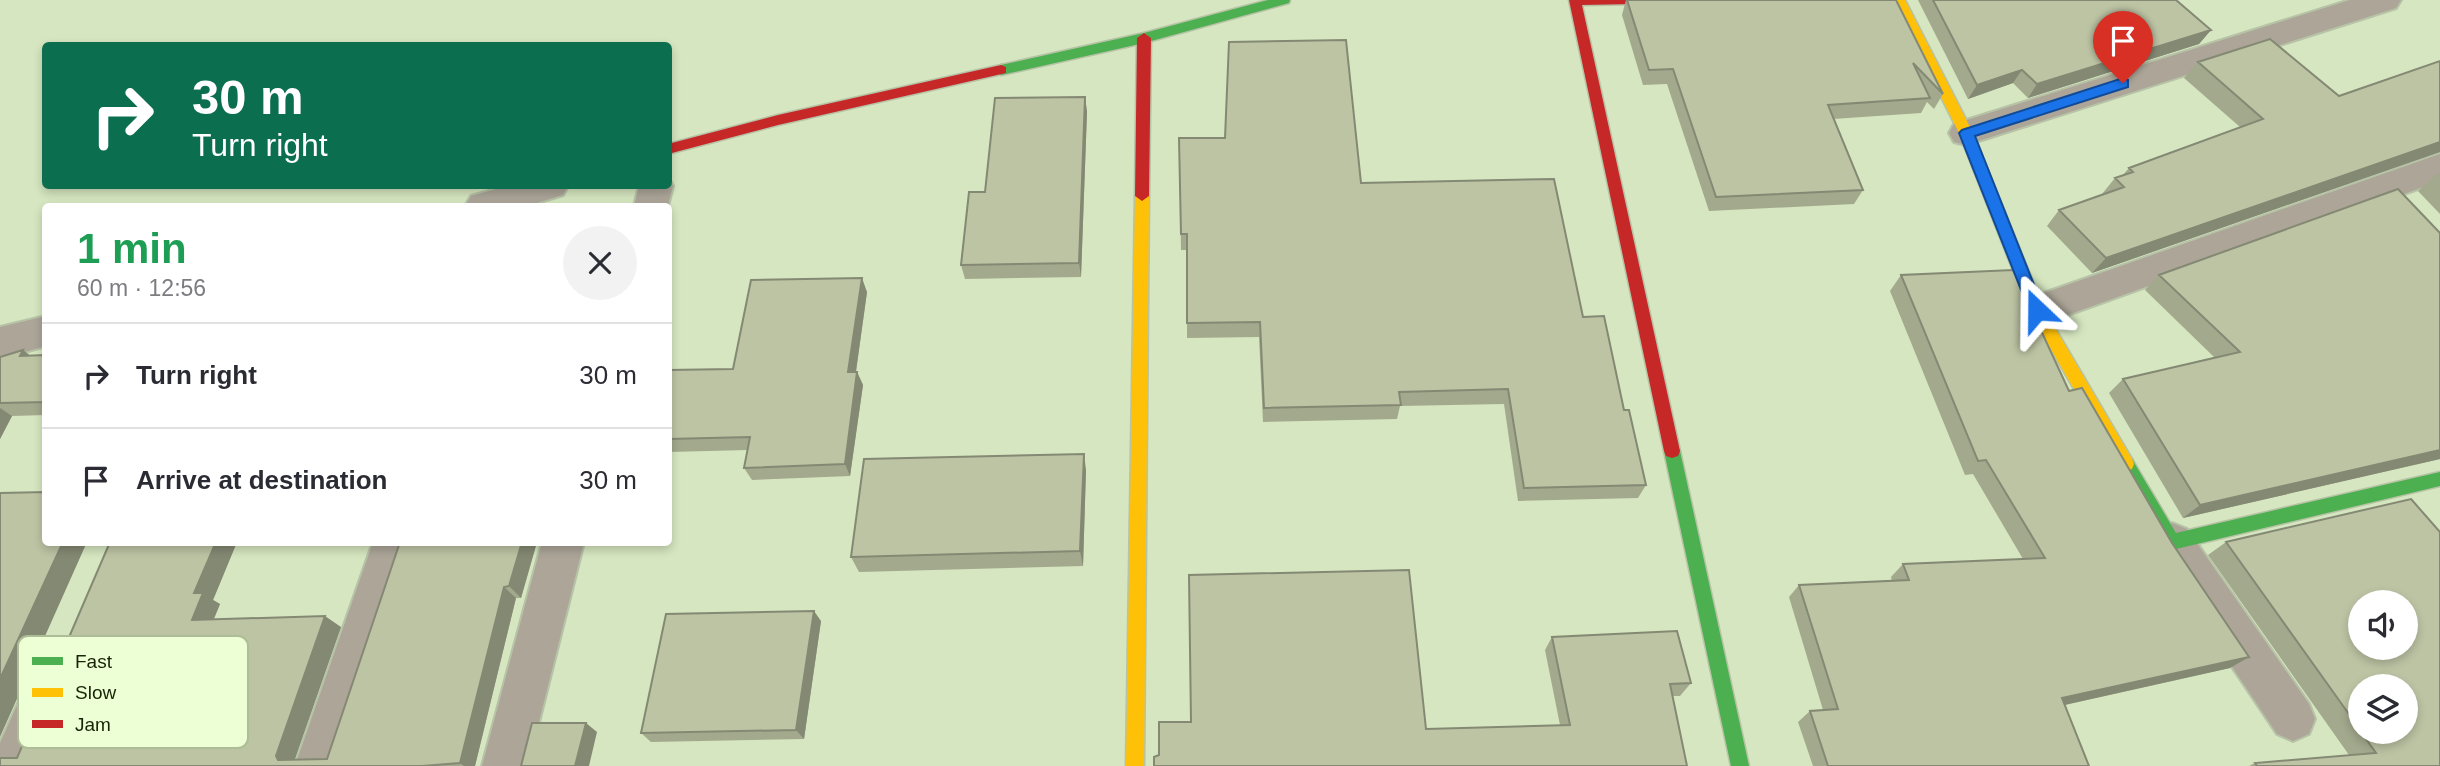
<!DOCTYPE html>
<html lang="en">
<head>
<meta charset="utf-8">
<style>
  :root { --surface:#fff; --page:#f2f2f3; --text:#2b2b33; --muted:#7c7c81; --line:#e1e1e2 }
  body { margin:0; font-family:Arial,sans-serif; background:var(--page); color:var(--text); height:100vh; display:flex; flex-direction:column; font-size:26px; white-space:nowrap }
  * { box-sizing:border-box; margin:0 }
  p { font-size:23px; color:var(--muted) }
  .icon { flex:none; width:38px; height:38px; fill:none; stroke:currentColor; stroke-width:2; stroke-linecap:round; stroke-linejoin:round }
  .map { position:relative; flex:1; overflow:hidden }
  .drawer { position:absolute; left:42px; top:203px; width:630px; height:343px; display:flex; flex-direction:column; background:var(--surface); border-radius:7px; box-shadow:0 4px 10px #0003 }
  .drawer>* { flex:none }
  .guide { position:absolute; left:42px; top:42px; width:630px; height:147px; border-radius:7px; box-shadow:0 4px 10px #0003; background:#0b6e4f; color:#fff; overflow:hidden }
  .tools { position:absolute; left:2348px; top:590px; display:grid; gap:14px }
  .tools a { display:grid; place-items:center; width:70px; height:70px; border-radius:50%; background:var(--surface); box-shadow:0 4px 10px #0003; font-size:35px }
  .pin { position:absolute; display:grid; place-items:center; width:60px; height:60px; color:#fff; margin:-72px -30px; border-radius:50% 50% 50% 0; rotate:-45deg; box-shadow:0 0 7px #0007 }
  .pin .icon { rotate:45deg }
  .me { position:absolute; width:77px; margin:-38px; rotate:337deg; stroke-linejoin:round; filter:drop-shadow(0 0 5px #0008) }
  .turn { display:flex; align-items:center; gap:24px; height:147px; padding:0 35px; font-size:32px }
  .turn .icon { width:91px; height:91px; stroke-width:2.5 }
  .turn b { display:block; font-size:49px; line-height:60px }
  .round { display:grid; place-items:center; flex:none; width:74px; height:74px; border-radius:37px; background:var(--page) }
  .summary { display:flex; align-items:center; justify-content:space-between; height:119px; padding:0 35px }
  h1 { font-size:42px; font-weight:700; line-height:52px; color:#1e9e55 }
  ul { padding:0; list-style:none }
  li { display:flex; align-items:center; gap:21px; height:105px; padding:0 35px; border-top:2px solid var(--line) }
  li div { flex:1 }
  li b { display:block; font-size:26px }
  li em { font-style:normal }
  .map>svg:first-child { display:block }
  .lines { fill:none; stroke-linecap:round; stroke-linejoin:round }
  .street-casing { stroke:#b7c3a6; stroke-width:4 }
  .fast-casing { stroke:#b7c3a6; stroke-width:3 }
  .slow-casing { stroke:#b7c3a6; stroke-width:3 }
  .jam-casing { stroke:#b7c3a6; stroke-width:3 }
  .street { fill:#aca598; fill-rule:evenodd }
  .fast { fill:#4caf50; fill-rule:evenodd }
  .slow { fill:#ffc107; fill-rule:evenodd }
  .jam { fill:#c62828; fill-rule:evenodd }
  .wall { fill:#a3a98d }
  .shaded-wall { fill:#848973 }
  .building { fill:#bdc4a4; stroke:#848973; stroke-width:2; fill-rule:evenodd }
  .route { fill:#1a73e8; stroke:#114b97; stroke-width:2 }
  .key { fill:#edffd5; stroke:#adbd97; stroke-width:2 }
  .key-label { font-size:19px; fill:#192307 }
</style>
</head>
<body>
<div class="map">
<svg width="2440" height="766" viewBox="0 0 2440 766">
  <rect width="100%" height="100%" fill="#d6e6c0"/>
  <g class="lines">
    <defs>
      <path id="street" d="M2350,0H2401L2396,8L1966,145L1954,142L1949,133L1954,124Z
        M2440,154V181L2037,326L2024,322L2018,311L2024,300Z
        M668,177L673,186L668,206H634L639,186H668Z
        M507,186H568L563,195L527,206H465L471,196Z
        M46,316V346L0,359V327Z
        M2172,523L2187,529L2309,704L2315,719L2309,734L2293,741L2277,734L2157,555L2151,542L2157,529Z
        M373,542H415L341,766H295Z
        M542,542H584L528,766H482Z
        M40,683L56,690L62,705L36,766H0V743L24,690Z"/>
      <path id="fast" d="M1268,0H1290L1289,3L1144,43L1001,75L994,70L1001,65L1144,33Z
        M1672,444L1678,446L1680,451L1749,766H1731L1664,451L1666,446Z
        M2126,457L2132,459L2176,533L2440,472V486L2172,550L2166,547L2120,469L2118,464L2120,459Z"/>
      <path id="slow" d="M1893,0H1905L1973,133L2044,309L2132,459L2134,464L2132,469L2126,471L2120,469L2029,311L1959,133Z
        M1142,191L1149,196L1144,766H1126L1135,196Z"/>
      <path id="jam" d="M1569,0H1641L1635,4L1582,5L1680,451L1678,456L1672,458L1666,456L1664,451Z
        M1144,33L1151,38L1149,196L1142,201L1135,196L1137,38Z
        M1001,65L1006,67V73L778,125L668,154V144L778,115Z"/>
    </defs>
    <use href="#street" class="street-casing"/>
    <use href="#fast" class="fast-casing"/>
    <use href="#slow" class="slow-casing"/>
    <use href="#jam" class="jam-casing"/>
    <use href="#street" class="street"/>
    <use href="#fast" class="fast"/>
    <use href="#slow" class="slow"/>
    <use href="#jam" class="jam"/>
  </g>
  <path class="wall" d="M1626,0H1896L1943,94L1934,109L1927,102L1921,113L1833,119L1863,190L1854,204L1709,211L1667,84L1643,85L1622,15Z
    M1918,0H2176L2211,30L2199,44L2028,98L2013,83L1968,99Z
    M2440,61V152L2092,273L2047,226L2059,210L2102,194L2115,178L2122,176L2129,168L2240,127L2184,78L2198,62L2339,96Z
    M1085,97L1087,112L1081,277L965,279L961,265L985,192Z
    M1179,138L1361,183L1583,317L1624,410L1646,485L1638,498L1518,501L1504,404L1400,406L1397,419L1263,422L1259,337L1187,338V250H1181Z
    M2440,174V214L2418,191L2436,175Z
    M1901,275L2069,391L2230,668L2065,705L2089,766H1813L1798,722L1810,711L1823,710L1789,597L1799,585L1892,581L1891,577L1903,564L2023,559L1973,474L1965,475L1890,291Z
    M2159,275L2440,459L2183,518L2109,393L2123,379L2214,357L2145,290Z
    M867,292L856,372H857L863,385L850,476L752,480L744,468L748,450L668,452V370L733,369Z
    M23,350L30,356L46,355V415L12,416L0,439V357Z
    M1086,470L1083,566L859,572L851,557Z
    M110,542H237L213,600L220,604L214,619L341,627L294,760L327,759L400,542H537L521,598H516L475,766H0L17,758Z
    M2226,542L2440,766H2249L2255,763L2349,755L2208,555Z
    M821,621L804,739L651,742L641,733Z
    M1552,637L1691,683L1680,696H1673L1687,766L1426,729L1560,725L1545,650Z"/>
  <path class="shaded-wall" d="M2211,30L2199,44L2028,98L2037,84Z
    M2022,70L2013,83L1968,99L1977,85Z
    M1085,97L1087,112L1081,277L1079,263Z
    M2440,142V152L2092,273L2106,258Z
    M862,278L867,292L854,385L848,372Z
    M23,350L41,364L20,356Z
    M857,372L863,385L850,476L845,464Z
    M0,408L12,416L0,439Z
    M2440,450V459L2183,518L2200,505Z
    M1084,454L1086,470L1083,566L1080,551Z
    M63,542H87L0,737V679Z
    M216,542H237L213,600L220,604L209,630L192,620L194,593Z
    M522,542H537L521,598L509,586Z
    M504,587L516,598L475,766H464L460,763Z
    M814,611L821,621L804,739L796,730Z
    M325,616L341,627L293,765L278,760L276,756Z
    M2249,657L2230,668L2046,709L2062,698Z
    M586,723L597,732L589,766H575Z"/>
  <path class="building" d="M1627,0H1896L1943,94L1913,63L1930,98L1828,105L1863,190L1716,197L1673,69L1649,70Z
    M1933,0H2176L2211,30L2037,84L2022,70L1977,85Z
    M2270,39L2339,96L2440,61V142L2106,258L2059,210L2124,187L2115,178L2133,172L2129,168L2263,119L2198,62Z
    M1346,40L1361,183L1554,179L1583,317L1604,316L1624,410H1629L1646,485L1524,488L1508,389L1399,392L1401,405L1264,408L1260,322L1187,323V234H1181L1179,138H1225L1229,42Z
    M1085,97L1079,263L961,265L969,192H985L995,98Z
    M2398,189L2440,233V450L2200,505L2123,379L2240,352L2159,275Z
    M2013,270L2069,391L2082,388L2172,543L2249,657L2062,698L2089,766H1828L1810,711L1838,709L1799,585L1909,580L1903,564L2045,558L1986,460L1978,461L1901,275Z
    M862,278L848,372H857L845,464L744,468L750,437L668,439V370L733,369L751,280Z
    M23,350L20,356L46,355V402L0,403V357Z
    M1084,454L1080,551L851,557L864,459Z
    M46,492V542H63L0,679V493Z
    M2411,499L2440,532V766H2257L2255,763L2376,753L2361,732H2406V686H2361V731L2226,542ZM2361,602H2406V648H2361Z
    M110,542H216L194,593H203L192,620L325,616L276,756L278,760L327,759L400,542H522L509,586L504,587L460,763L422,766H0V758H17Z
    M1409,570L1426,729L1570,725L1552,637L1677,631L1691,683L1670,684L1687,766H1154V757L1159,755V722H1191L1189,575Z
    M814,611L796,730L641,733L666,614Z
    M532,723H586L575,766H521Z"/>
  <path class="route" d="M2123,78L2128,80V87L1975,136L2044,310L2037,317L2031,315L1959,133L1962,130Z"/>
  <rect x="18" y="636" width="230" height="112" rx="10" class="key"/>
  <rect x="32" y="657" width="31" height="8" fill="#4caf50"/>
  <rect x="32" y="688" width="31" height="9" fill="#ffc107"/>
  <rect x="32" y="720" width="31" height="8" fill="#c62828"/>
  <g class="key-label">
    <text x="75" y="668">Fast</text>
    <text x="75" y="699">Slow</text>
    <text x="75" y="731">Jam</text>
  </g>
</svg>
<div class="tools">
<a><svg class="icon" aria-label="sound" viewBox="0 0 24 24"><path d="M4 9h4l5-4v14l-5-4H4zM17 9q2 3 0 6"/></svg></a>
<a><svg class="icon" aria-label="layers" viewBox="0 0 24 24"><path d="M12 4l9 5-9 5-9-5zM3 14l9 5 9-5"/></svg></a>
</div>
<div class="pin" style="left:2123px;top:83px;background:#d93025"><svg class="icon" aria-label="arrive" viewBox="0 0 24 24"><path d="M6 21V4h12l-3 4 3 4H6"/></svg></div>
<svg class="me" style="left:2037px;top:310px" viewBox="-20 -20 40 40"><path d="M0-17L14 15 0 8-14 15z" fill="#1a73e8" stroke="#fff" stroke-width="4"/></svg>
<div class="guide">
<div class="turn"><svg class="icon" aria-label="right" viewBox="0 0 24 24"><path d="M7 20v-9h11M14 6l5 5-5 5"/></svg><div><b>30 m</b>Turn right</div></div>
</div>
<section class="drawer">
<div class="summary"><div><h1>1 min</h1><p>60 m · 12:56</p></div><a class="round"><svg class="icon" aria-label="close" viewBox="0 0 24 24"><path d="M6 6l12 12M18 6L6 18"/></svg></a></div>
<ul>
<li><svg class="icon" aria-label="right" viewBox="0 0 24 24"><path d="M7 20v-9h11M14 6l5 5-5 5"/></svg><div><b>Turn right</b></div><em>30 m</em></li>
<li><svg class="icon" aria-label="arrive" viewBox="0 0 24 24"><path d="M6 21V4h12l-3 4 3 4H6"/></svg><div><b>Arrive at destination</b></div><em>30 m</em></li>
</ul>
</section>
</div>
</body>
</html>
